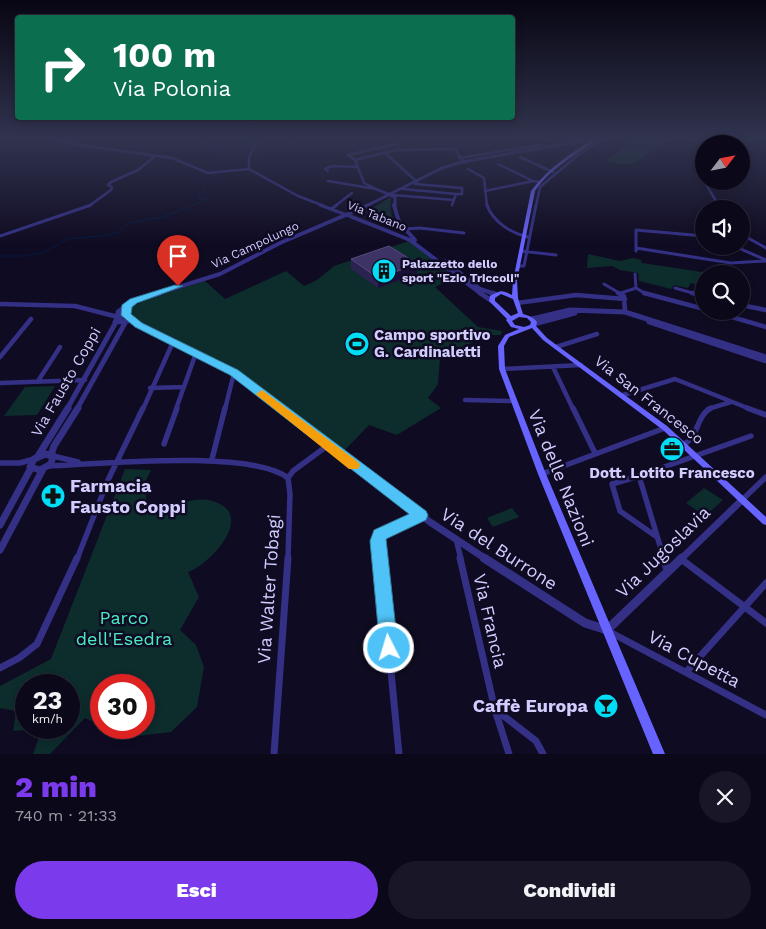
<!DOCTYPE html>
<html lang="it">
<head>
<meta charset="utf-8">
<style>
  :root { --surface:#0b081a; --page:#191627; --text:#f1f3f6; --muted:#9a9aa2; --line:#2b2939; --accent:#7c3aed }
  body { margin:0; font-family:"Work Sans",sans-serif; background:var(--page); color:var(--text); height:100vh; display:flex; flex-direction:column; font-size:19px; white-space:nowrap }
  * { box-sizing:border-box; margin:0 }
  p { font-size:16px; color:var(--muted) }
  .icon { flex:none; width:28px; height:28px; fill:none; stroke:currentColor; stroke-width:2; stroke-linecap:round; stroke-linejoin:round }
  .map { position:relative; height:754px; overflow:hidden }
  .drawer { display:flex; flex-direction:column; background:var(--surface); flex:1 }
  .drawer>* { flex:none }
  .banner { position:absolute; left:15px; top:15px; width:500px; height:105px; border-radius:5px; box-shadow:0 2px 8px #0003,0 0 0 1px var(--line); background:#0b6e4f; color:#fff; overflow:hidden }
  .needle { width:32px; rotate:58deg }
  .tools { position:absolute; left:695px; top:135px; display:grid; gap:10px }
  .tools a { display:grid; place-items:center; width:55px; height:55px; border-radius:50%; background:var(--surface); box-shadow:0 2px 8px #0003,0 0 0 1px var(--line); font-size:25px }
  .speed { position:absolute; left:15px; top:674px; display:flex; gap:10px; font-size:25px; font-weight:700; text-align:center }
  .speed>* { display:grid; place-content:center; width:65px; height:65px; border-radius:50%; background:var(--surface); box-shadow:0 2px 8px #0003,0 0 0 1px var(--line); line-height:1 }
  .speed small { font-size:12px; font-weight:400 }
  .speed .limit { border:8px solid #d22; background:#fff; color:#111 }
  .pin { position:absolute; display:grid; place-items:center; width:42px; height:42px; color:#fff; margin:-51px -21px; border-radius:50% 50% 50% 0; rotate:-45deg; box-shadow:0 0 5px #0007 }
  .pin .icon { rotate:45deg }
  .me { position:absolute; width:55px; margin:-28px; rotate:355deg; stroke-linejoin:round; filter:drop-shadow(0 0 4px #0008) }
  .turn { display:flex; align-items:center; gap:18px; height:105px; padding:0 15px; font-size:22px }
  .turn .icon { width:65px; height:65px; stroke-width:2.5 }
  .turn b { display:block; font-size:35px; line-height:42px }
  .round { display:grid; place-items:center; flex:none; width:52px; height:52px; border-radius:26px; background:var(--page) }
  .overview { display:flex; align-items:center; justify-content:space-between; height:85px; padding:0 15px }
  h1 { font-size:30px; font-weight:800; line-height:38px; color:var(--accent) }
  .primary-button { display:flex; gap:10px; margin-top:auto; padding:10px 15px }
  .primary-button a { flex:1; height:58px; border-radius:30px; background:var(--accent); color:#fff; font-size:20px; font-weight:800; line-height:58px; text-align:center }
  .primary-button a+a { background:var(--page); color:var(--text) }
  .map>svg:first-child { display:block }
  .green { fill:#0d2c2c; fill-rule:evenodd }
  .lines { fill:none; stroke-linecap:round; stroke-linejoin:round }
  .stream { stroke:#041a42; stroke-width:1 }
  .minor-far4 { stroke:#343086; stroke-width:2.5 }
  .minor-far3 { stroke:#343086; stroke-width:3 }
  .minor-far2 { stroke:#343086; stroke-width:4.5 }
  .minor-far1 { stroke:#343086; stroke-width:5.5 }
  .minor { stroke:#343086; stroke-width:7 }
  .tertiary-far4 { stroke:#343086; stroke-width:3 }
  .tertiary-far3 { stroke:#343086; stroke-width:4 }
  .tertiary-far2 { stroke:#343086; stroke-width:5 }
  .tertiary-far1 { stroke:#343086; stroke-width:7 }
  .tertiary { stroke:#343086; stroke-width:9 }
  .secondary { fill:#6763ff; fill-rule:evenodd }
  .wall { fill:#2c2252 }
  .shaded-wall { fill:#191137 }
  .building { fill:#3d3465; stroke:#554c7d }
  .route { fill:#4fc3f7; stroke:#337fa1 }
  .slow { fill:#f59e0b }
  .labels { text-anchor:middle; stroke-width:5; stroke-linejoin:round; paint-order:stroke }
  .far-street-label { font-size:12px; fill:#d2ccff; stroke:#0f0b22 }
  .far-poi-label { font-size:12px; font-weight:bold; fill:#d2ccff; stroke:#0f0b22; text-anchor:start }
  .poi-label { font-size:15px; font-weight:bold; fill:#d2ccff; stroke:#0f0b22; text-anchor:start }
  .street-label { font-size:15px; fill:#d2ccff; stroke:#0f0b22 }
  .near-street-label { font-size:18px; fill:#d2ccff; stroke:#0f0b22 }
  .near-poi-label { font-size:18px; font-weight:bold; fill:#d2ccff; stroke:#0f0b22; text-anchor:start }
  .near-park-label { font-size:18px; fill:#4becc4; stroke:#0f0b22 }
</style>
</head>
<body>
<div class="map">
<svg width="766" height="754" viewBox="0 0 766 754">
  <rect width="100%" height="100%" fill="#0f0b22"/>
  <path class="green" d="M637,138H663L658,142L664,143L660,150H651C638,166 624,166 605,161Z
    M391,197C390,208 390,215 396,223L391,221L392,220L366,212Z
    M409,241L459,279H453L435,287L478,327L502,331L501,335H488L440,358L438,384L428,398L441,408L397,435L369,425L343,452L240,373L148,327L138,321L129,310C144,296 185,288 205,281L225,299L286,271L304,286L317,280L334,266Z
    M588,254L620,261L633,258L641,260L642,263L702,272L731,274H704V287L691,283L688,288L674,285L671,289L639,281L638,273L620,270L612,266L587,268Z
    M55,386L37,415L4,416L25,387Z
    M125,469L151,470L145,482L147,511C168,510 192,495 212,501C257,513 212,563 188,572L199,597L180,630L196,645L204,667L197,707L171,732L129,737L107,728H144V685H101V725L85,718L50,754H33L42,729L13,731L16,711L0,708V686L51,659ZM26,685H69V728H26Z
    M704,488L723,500L705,516L686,503Z
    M512,508L519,517L493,527L487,518Z"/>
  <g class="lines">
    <path class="stream" d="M197,138L232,157V161
      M0,256H25L44,252L68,239L108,235L118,232L128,223L163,217L209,199L199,198L198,194L205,190L203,184L214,176V172L209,168L306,138"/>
    <path class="minor-far4" d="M52,138L72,144L172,158L208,173L249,169
      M259,138L249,157V169L298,196L324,206
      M520,138H523
      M551,140L566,138
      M662,142L667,138
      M711,144L717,138
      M384,152L417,182
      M520,157L553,172
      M459,158L540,145
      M355,160L348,155L396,144
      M498,164L533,181
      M468,169L484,178L487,206
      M328,171L325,169L332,166L358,167
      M328,181L376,189L388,194
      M704,181L719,206
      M415,184L462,188V194H456L452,205
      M376,189L364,183L355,160L396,150L455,149L464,163
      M403,189L456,194
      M485,191L533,181L540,182
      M393,195L454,200
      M89,206L111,190L112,187L108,185L111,182L138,170L154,157
      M335,206L352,193
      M536,206L540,187L577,156L603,138"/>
    <path class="minor-far3" d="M320,205L352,217
      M487,205C493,222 511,233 528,237
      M718,205L721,209
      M331,209L337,205
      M404,229L420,228L464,233
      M741,234L766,248
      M0,236L91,205
      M734,246L766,260
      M636,248L731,263L766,261
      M521,251L556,255
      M636,251V230L704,236
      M518,266H524L536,205
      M604,284L621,294
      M636,288L646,294
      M675,288L696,294
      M621,293L636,288L635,274"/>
    <path class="minor-far2" d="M618,293L624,296L625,312
      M644,293L704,309
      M692,293L704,296
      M517,303L576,295L625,299
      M0,304L75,306L118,317
      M741,305L766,310
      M711,311L766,327
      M556,347L597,334
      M0,357L31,319
      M553,367L573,409
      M502,369L581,365
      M38,381L60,347
      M0,383L85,380
      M150,388L184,387
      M623,395L675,379L750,409
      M465,400L514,401
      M143,409L173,342
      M176,409L196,353
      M225,409L234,373
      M708,409L731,402"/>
    <path class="minor-far1" d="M573,408L595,453
      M747,408L766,415
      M164,444L177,408
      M685,444C699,434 697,415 711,408
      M53,456L78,462
      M212,459L225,408
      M0,463H20L34,459
      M48,466C100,464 251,449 288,478
      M542,474L665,428
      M639,476L612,484L620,511L657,537
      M743,499L766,477
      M456,539L461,559
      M77,559L108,480L143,408
      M288,559L290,494L288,478L293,471L327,446
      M380,559L378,541L380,535L421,515
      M664,559L639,476L751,436"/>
    <path class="minor" d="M380,558L399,754
      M460,558L495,710L509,754
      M663,558L667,570
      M681,559L766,623
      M608,631L766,715
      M0,668L19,658L37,644L77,558
      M687,671L766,583
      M496,710L536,741L543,754
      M274,754L288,558"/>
    <path class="tertiary-far4" d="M388,194L395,197V206
      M366,206L442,168L462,162L598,138"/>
    <path class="tertiary-far3" d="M394,205L399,222L415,240
      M352,217L410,240L481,294
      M445,261L480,289L495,294
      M156,294L220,274L280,243L369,205"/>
    <path class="tertiary-far2" d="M480,293L492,301
      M491,293L495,294
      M126,315L130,317L128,321L115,322L118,317Z
      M118,317V312L133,301L160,293
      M130,319L234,373L281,409
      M532,319L570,310L625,312L766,357
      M649,322L766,361
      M534,324L575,313
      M67,409L116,322
      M77,409L125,323"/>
    <path class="tertiary-far1" d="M279,408L430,522L486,559
      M45,454L53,456L51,464L40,470L30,467L34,459Z
      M51,455L54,446L78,408
      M38,456L68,408
      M0,525L31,468
      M0,550L43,469
      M681,559L743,499"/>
    <path class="tertiary" d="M484,558L585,623L607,630L682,558"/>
    <path class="secondary" d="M596,138H599C577,155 551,167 535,191L517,281L518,298L523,314C530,316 533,317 537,322L536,326L547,338L667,426L766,517V525L763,524L663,430L543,340L532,328L509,337L504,346L505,369L546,474L665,754H653L538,474L499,369L498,346L505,335L519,329L511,327L506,320L507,319L489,301L490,296C502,290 501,290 512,295L513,281L531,191C548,168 572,152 596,138ZM501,294L513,299L518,313L511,316L495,301V298ZM519,317L527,318L531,322L530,325L524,327L515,325L512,321Z"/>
  </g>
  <path class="wall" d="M351,259L418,264L417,274L378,288L351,269Z"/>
  <path class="shaded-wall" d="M418,264L417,274L378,288V278Z"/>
  <path class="building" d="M389,246L418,264L378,278L351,259Z"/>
  <linearGradient id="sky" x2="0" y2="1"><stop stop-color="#080613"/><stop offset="0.57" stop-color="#31344f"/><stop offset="1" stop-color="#31344f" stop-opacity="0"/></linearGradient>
  <rect width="766" height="244" fill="url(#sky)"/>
  <path class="route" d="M175,285L183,286L137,303L132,307L131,314L142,323L238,370L426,511L428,515L426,520L386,539L398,648L395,654L389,657L382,654L380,648L370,541L374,530L409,514L230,375L135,327L121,315L122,305L130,299Z"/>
  <path class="slow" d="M262,390L358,462L360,465L358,469H349L258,396L256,394Z"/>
  <defs>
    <symbol id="building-disc" viewBox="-11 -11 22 22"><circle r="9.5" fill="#00ddf7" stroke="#0f0b22"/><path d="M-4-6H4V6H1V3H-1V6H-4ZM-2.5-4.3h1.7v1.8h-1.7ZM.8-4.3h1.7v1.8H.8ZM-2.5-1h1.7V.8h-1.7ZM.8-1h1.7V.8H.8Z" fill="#111"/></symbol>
    <symbol id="stadium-disc" viewBox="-11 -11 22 22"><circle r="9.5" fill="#00ddf7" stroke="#0f0b22"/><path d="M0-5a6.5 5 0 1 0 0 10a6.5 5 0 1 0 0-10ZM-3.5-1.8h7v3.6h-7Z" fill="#111"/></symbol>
    <symbol id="office-disc" viewBox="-11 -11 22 22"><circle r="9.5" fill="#00ddf7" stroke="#0f0b22"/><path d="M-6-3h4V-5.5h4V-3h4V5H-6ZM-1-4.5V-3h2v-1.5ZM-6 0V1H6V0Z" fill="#111"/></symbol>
    <symbol id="pharmacy-disc" viewBox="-11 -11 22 22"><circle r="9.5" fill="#00ddf7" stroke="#0f0b22"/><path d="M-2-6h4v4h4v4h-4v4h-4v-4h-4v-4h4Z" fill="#111"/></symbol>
    <symbol id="bar-disc" viewBox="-11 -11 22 22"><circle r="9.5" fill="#00ddf7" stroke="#0f0b22"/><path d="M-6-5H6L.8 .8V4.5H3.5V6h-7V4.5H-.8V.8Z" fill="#111"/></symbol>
  </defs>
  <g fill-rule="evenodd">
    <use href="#building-disc" x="370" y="257" width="28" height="28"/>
    <use href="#stadium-disc" x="343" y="330" width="28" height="28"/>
    <use href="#office-disc" x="658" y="435" width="28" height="28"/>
    <use href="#pharmacy-disc" x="39" y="482" width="28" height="28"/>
    <use href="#bar-disc" x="592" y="692" width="28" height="28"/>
  </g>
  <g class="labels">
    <g class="far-street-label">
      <text transform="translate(377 216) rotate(22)" y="4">Via Tabano</text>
      <text transform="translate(255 245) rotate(-25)" y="4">Via Campolungo</text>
    </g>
    <g class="far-poi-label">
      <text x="402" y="268">Palazzetto dello<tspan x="402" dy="14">sport "Ezio Triccoli"</tspan></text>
    </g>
    <g class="poi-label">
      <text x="374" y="340">Campo sportivo<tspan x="374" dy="17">G. Cardinaletti</tspan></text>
      <text x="672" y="478" text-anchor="middle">Dott. Lotito Francesco</text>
    </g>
    <g class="street-label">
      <text transform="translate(66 382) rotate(-60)" y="5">Via Fausto Coppi</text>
      <text transform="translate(649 400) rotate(38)" y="5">Via San Francesco</text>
    </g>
    <g class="near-street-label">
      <text transform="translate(561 478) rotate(68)" y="6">Via delle Nazioni</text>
      <text transform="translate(499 549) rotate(33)" y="6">Via del Burrone</text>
      <text transform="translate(663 552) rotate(-44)" y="6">Via Jugoslavia</text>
      <text transform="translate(269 589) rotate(-86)" y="6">Via Walter Tobagi</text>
      <text transform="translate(490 621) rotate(77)" y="6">Via Francia</text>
      <text transform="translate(694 659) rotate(28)" y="6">Via Cupetta</text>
    </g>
    <g class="near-poi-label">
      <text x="70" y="492">Farmacia<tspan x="70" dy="21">Fausto Coppi</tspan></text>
      <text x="588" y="712" text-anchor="end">Caffè Europa</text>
    </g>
    <g class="near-park-label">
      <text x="124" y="624">Parco<tspan x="124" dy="21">dell'Esedra</tspan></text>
    </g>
  </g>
</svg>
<div class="tools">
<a><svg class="needle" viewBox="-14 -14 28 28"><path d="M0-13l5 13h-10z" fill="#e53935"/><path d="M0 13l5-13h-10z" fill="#9a9aa2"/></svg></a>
<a><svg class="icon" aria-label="sound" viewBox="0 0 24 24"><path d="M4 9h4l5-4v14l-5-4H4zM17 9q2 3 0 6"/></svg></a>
<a><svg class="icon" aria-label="search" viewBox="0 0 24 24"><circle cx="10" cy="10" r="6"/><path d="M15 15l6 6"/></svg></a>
</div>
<div class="speed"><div>23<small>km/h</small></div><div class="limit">30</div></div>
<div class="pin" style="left:178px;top:286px;background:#d93025"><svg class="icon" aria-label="arrive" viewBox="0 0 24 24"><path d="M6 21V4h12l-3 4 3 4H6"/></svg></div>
<svg class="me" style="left:389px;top:648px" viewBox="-20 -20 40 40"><circle r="17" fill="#4fc3f7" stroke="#fff" stroke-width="3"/><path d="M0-11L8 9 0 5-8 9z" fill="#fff"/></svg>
<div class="banner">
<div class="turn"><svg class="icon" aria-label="right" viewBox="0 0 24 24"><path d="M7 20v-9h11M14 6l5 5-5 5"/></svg><div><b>100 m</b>Via Polonia</div></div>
</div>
</div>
<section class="drawer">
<div class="overview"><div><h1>2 min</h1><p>740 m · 21:33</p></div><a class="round"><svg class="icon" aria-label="close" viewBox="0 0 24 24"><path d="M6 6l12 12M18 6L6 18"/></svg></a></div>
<div class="primary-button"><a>Esci</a><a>Condividi</a></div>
</section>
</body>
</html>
